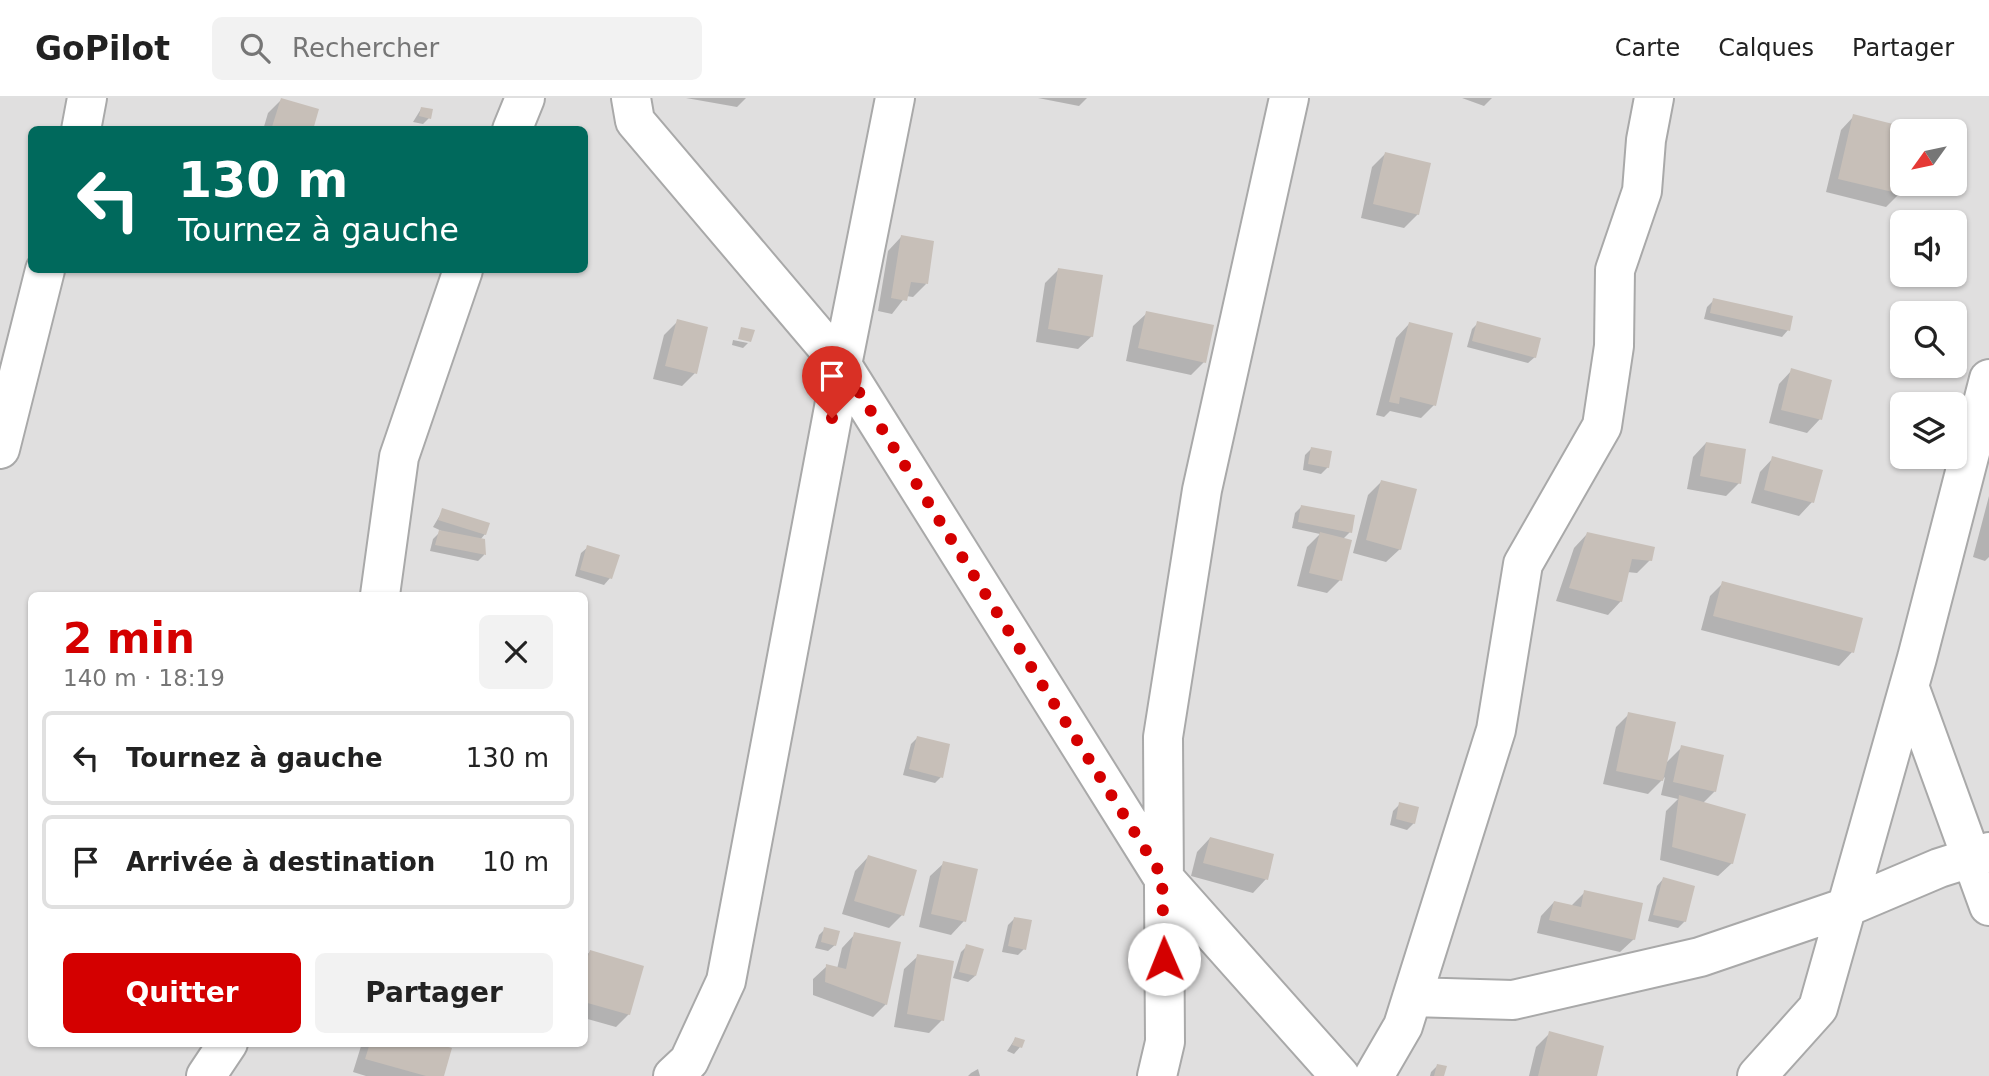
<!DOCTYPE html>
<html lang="fr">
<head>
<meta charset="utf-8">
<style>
  :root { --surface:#fff; --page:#f2f2f2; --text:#222; --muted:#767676; --line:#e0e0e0; --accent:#d40000 }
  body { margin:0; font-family:"DejaVu Sans",sans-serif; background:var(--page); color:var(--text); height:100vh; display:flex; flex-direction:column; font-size:26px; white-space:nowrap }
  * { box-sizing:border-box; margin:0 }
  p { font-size:23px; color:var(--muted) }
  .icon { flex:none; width:38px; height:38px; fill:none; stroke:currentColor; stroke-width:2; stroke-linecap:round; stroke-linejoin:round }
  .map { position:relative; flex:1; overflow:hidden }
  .details { position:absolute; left:28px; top:494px; width:560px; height:455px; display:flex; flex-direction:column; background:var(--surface); border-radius:10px; box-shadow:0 2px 5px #0004 }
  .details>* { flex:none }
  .guide { position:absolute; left:28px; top:28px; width:560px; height:147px; border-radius:10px; box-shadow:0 2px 5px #0004; background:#00695c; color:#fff; overflow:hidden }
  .needle { width:46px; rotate:237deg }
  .fabs { position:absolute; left:1890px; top:21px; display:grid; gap:14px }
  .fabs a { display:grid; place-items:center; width:77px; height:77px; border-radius:10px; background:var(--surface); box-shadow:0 2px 5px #0004; font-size:35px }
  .pin { position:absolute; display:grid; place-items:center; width:60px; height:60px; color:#fff; margin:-72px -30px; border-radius:50% 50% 50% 0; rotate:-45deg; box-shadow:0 0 7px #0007 }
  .pin .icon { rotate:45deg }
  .me { position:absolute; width:77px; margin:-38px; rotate:359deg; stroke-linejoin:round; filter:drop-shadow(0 0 5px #0008) }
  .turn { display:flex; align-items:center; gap:24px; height:147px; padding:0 35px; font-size:32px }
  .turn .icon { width:91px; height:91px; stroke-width:2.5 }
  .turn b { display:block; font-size:49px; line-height:60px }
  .round { display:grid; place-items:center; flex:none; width:74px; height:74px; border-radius:10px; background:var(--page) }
  .summary { display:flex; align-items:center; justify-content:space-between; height:119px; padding:0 35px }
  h1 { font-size:42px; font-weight:600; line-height:52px; color:var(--accent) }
  .action { display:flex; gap:14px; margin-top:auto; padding:14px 35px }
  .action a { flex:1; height:80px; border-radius:10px; background:var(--accent); color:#fff; font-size:28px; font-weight:600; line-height:80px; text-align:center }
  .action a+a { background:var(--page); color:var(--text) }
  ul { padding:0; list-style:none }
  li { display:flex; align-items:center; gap:21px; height:94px; margin:0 14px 10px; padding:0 21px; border:4px solid var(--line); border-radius:10px }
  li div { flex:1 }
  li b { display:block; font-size:26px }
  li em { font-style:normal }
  header { display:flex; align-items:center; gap:42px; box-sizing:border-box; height:98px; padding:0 35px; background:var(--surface); border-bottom:2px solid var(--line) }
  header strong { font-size:33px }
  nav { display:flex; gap:38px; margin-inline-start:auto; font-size:24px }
  .search { width:490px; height:63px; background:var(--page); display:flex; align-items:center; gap:18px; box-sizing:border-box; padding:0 24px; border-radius:10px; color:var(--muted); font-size:26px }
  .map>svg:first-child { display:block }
  .residential { fill:#e0dfdf; fill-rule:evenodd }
  .shadow { fill:#0003 }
  .building { fill:#c7bfb8 }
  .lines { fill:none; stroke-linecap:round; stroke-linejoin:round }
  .minor-casing { stroke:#a9a9a9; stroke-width:42 }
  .minor { stroke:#fff; stroke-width:38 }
  .route { stroke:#d40000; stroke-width:12; stroke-dasharray:0 21.6 }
</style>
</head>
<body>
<header>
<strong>GoPilot</strong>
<div class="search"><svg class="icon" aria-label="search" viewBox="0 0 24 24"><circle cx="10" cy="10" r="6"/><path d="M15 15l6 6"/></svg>Rechercher</div>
<nav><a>Carte</a><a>Calques</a><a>Partager</a></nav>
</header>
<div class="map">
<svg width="1989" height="978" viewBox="0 0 1989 978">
  <rect width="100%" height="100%" fill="#f2efe9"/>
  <path class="residential" d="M0,0H1989V978H0ZM32,32H584V172H32ZM1902,33H1955V86H1902ZM1902,124H1955V177H1902ZM1902,215H1955V268H1902ZM1902,306H1955V359H1902ZM32,497H584V945H32Z"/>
  <path class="shadow" d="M686,0H746L737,9Z
    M1038,0H1087L1079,8Z
    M1462,0H1492L1484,8Z
    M282,1L311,32H263L268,15Z
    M421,11L429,20L423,26L413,24Z
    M1854,18L1914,33H1902V84L1900,95L1886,109L1826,94L1841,32Z
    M1385,56L1418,116L1404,130L1361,120L1372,69Z
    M901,139L926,186L913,199L906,198L892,216L878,213L888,153Z
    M1058,172L1092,238L1078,251L1036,244L1045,185Z
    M1714,202L1788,232L1782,239L1704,221L1707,209Z
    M1147,215L1204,264L1191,277L1126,263L1133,228Z
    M678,223L695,275L682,288L653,281L664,237Z
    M1478,225L1535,259L1528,265L1467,249L1472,231Z
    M1409,226L1434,307L1421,320L1390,313L1384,319L1376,317L1396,240Z
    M733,242L748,245L743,250L732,247Z
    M1792,272L1820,321L1807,335L1769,325L1779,286Z
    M1706,345L1739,385L1726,398L1687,391L1693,359Z
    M1311,351L1328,369L1321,376L1303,372L1305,357Z
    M1773,360L1812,404L1799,418L1751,405L1760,374Z
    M1381,384L1400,451L1386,464L1353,455L1368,397Z
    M1989,398V459L1985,463L1973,459Z
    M1301,409L1350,434L1343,441L1340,482L1327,495L1297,488L1307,449L1320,436L1292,430L1295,415Z
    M443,412L485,436L480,442H484V457L478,463L430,453L433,441L440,434L448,436L433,429Z
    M1587,436L1650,462L1637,475L1627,474L1621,503L1608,517L1556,503L1574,450Z
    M588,449L610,480L604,487L575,478L581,455Z
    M1723,485L1852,554L1839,568L1701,532L1710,498Z
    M1629,616L1665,666L1682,649L1715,693L1702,706L1732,765L1718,778L1660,762L1666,713L1678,701L1661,697L1665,679L1648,696L1603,686L1616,629Z
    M917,640L941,679L935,685L903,677L911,646Z
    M1400,706L1414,725L1407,732L1390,727L1393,713Z
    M1210,740L1266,781L1253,795L1191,778L1197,754Z
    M868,759L902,817L889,830L842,816L855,773Z
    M944,765L964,823L951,837L919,829L930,778Z
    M1663,781L1685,823L1678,830L1648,823L1657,788Z
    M1585,794L1634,841L1620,854L1537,835L1541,818L1554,804L1571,808Z
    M1014,821L1024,851L1018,857L1002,854L1008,827Z
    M825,831L835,847L828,853L815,850L819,837Z
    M855,836L886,906L873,919L813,897V881L827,868L837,871L842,850Z
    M967,848L975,878L968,884L953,880L961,854Z
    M590,854L629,916L616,929L584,920V859Z
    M918,858L942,922L929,935L894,929L904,871Z
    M1550,935L1595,978H1529L1536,949Z
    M1015,941L1020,949L1014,956L1007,953Z
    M362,945H429L442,978H366L353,974Z
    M1437,968L1442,978H1430L1431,974Z
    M978,971L980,978H968L971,975Z"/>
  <path class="building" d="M281,0L319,11L313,32H271Z
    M421,9L433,11L431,21L419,18Z
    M1853,16L1917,32L1902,33L1901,96L1838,81Z
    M1385,54L1431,65L1419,117L1373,106Z
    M901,137L934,143L928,186L911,184L907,203L891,200Z
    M1058,170L1103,177L1093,239L1048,231Z
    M1713,200L1793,218L1790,233L1710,215Z
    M1146,213L1214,227L1206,265L1138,250Z
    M677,221L708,229L697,276L665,268Z
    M1477,223L1541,240L1536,260L1472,243Z
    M1409,224L1453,235L1436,308L1400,299L1399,306L1389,304Z
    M741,229L755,232L751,244L738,241Z
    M1791,270L1832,282L1822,322L1781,312Z
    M1706,344L1746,351L1741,386L1700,378Z
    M1311,349L1332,353L1329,370L1308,366Z
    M1772,358L1823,372L1814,405L1764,392Z
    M1381,382L1417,391L1401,452L1366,442Z
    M1301,407L1355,417L1352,435L1298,424Z
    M442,410L490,425L486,437L438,422Z
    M439,432L485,441L486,457L435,447Z
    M1320,434L1352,442L1342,483L1309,475Z
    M1587,434L1655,449L1652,463L1632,461L1622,504L1569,490Z
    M587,447L620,457L612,481L580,472Z
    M1722,483L1863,520L1854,555L1713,518Z
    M1628,614L1676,624L1663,683L1616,673Z
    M917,638L950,646L943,680L909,671Z
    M1681,647L1724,657L1716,694L1673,684Z
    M1679,697L1746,716L1733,766L1672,749Z
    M1399,704L1419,709L1415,726L1396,721Z
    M1210,739L1274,756L1268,782L1203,765Z
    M868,757L917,772L904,818L854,803Z
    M943,763L978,771L966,824L931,816Z
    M1663,779L1695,788L1686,824L1653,817Z
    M1584,792L1643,805L1635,842L1549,822L1554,803L1581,809Z
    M1014,819L1032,822L1026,852L1008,848Z
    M824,829L840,833L836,848L821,844Z
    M854,834L901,844L887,907L825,884L826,866L846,871Z
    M966,846L984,851L976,878L959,874Z
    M590,852L644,868L630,917L584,904V870Z
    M917,856L954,863L944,923L907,916Z
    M1549,933L1604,948L1597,978H1538Z
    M1015,939L1025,942L1022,950L1012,947Z
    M370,945H435L452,950L444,978H426L365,961Z
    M1437,966L1447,968L1444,978H1434Z"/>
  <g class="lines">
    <defs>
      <path id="minor" d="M631,0L635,23L842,267L1162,778L1340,978
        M81,32L87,0
        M512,32L525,0
        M0,351L45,172
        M380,497L399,359L463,172
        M1909,588L1989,808
        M1412,899L1513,902L1700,859L1847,809L1939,770L1989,754
        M206,978L228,945
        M673,978L689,963L726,883L842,267L895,0
        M1157,978L1165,944L1163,639L1202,392L1289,0
        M1374,978L1403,928L1496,632L1523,466L1602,328L1614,248L1615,172L1642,93L1646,42L1654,0
        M1757,978L1818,910L1917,560L1989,281"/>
    </defs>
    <use href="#minor" class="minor-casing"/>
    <use href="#minor" class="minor"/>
  </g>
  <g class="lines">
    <path class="route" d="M832,320L842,267L1162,778L1164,861"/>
  </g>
</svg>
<div class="fabs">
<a><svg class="needle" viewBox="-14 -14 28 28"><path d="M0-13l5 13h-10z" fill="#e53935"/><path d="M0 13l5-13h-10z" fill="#767676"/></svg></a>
<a><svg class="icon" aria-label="sound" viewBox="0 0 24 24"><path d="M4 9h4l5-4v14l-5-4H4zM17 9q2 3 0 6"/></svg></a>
<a><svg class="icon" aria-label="search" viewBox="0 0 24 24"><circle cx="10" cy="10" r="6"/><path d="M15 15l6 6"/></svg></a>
<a><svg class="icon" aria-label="layers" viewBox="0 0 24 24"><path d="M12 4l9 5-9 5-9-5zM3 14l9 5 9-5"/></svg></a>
</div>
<div class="pin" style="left:832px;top:320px;background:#d93025"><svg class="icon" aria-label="arrive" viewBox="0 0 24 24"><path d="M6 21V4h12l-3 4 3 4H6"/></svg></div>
<svg class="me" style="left:1164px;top:861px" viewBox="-20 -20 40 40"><circle r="19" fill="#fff"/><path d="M0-13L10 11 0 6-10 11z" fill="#d40000"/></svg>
<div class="guide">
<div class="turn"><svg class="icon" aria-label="left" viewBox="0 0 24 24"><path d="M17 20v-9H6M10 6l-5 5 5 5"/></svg><div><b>130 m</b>Tournez à gauche</div></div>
</div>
<section class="details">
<div class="summary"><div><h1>2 min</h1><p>140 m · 18:19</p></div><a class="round"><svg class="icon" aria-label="close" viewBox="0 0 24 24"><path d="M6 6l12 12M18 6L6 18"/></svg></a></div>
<ul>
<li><svg class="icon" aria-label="left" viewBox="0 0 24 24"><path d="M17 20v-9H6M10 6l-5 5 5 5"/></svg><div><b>Tournez à gauche</b></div><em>130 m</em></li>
<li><svg class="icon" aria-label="arrive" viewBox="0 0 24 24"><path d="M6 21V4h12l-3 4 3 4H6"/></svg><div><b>Arrivée à destination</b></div><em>10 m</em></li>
</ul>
<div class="action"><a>Quitter</a><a>Partager</a></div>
</section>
</div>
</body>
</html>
